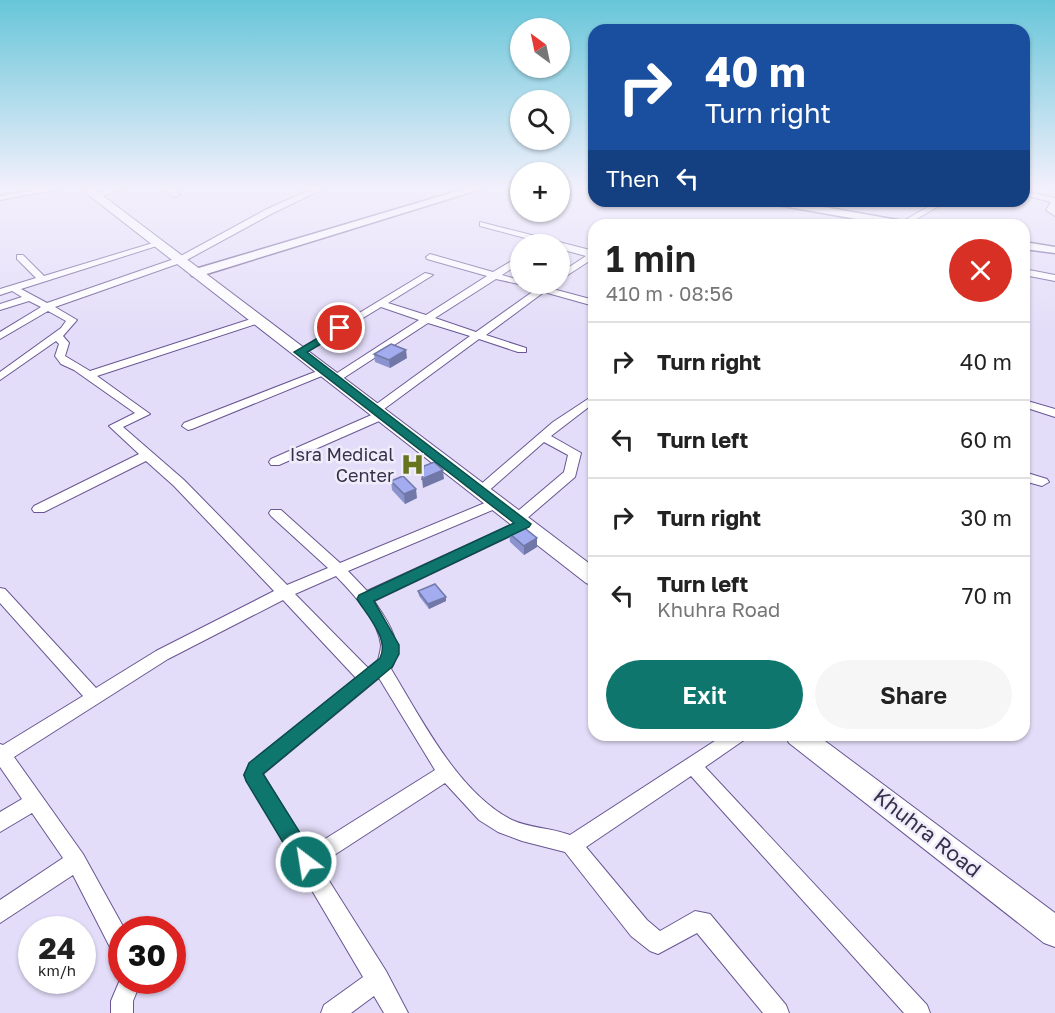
<!DOCTYPE html>
<html lang="en">
<head>
<meta charset="utf-8">
<style>
  :root { --surface:#fff; --page:#f6f6f6; --text:#222; --muted:#767676; --line:#e0e0e0; --accent:#0f766e }
  body { margin:0; font-family:"Golos Text",sans-serif; background:var(--page); color:var(--text); height:100vh; display:flex; flex-direction:column; font-size:22px; white-space:nowrap }
  * { box-sizing:border-box; margin:0 }
  p { font-size:20px; color:var(--muted) }
  .icon { flex:none; width:33px; height:33px; fill:none; stroke:currentColor; stroke-width:2; stroke-linecap:round; stroke-linejoin:round }
  .map { position:relative; flex:1; overflow:hidden }
  .side { position:absolute; left:588px; top:219px; width:442px; height:522px; display:flex; flex-direction:column; background:var(--surface); border-radius:18px; box-shadow:0 2px 4px #0004 }
  .side>* { flex:none }
  .top-card { position:absolute; left:588px; top:24px; width:442px; height:183px; border-radius:18px; box-shadow:0 2px 4px #0004; background:#1a4fa0; color:#fff; overflow:hidden }
  .needle { width:39px; rotate:327deg }
  .tools { position:absolute; left:510px; top:18px; display:grid; gap:12px }
  .tools a { display:grid; place-items:center; width:60px; height:60px; border-radius:50%; background:var(--surface); box-shadow:0 2px 4px #0004; font-size:30px }
  .speed { position:absolute; left:18px; top:916px; display:flex; gap:12px; font-size:30px; font-weight:700; text-align:center }
  .speed>* { display:grid; place-content:center; width:78px; height:78px; border-radius:50%; background:var(--surface); box-shadow:0 2px 4px #0004; line-height:1 }
  .speed small { font-size:15px; font-weight:400 }
  .speed .limit { border:9px solid #d22; background:#fff; color:#111 }
  .pin { position:absolute; display:grid; place-items:center; width:51px; height:51px; color:#fff; margin:-26px; border:3px solid #fff; border-radius:50%; box-shadow:0 2px 6px #0007 }
  .me { position:absolute; width:66px; margin:-33px; rotate:329deg; stroke-linejoin:round; filter:drop-shadow(0 0 4px #0008) }
  .turn { display:flex; align-items:center; gap:21px; height:126px; padding:0 18px; font-size:27px }
  .turn .icon { width:78px; height:78px; stroke-width:2.5 }
  .turn b { display:block; font-size:42px; line-height:51px }
  .then { display:flex; align-items:center; height:57px; padding:0 18px; background:#0003; gap:12px; font-size:22px }
  .round { display:grid; place-items:center; flex:none; width:63px; height:63px; border-radius:32px; background:var(--page) }
  .headline { display:flex; align-items:center; justify-content:space-between; height:102px; padding:0 18px }
  h1 { font-size:36px; font-weight:600; line-height:45px }
  .button { display:flex; gap:12px; margin-top:auto; padding:12px 18px }
  .button a { flex:1; height:69px; border-radius:36px; background:var(--accent); color:#fff; font-size:24px; font-weight:600; line-height:69px; text-align:center }
  .button a+a { background:var(--page); color:var(--text) }
  ul { padding:0; list-style:none }
  li { display:flex; align-items:center; gap:18px; height:78px; padding:0 18px; border-top:2px solid var(--line) }
  li div { flex:1 }
  li b { display:block; font-size:22px }
  li em { font-style:normal }
  .map>svg:first-child { display:block }
  .lines { fill:none; stroke-linecap:round; stroke-linejoin:round }
  .minor-casing { stroke:#695693; stroke-width:2 }
  .tertiary-casing { stroke:#695693; stroke-width:3 }
  .secondary-casing { stroke:#695693; stroke-width:2 }
  .minor { fill:#fff; fill-rule:evenodd }
  .tertiary { fill:#fff; fill-rule:evenodd }
  .secondary { fill:#fff; fill-rule:evenodd }
  .wall { fill:#8b94ce }
  .shaded-wall { fill:#7178a7 }
  .building { fill:#a2acef; stroke:#7178a7; stroke-width:1.5 }
  .route { fill:#0f766e; stroke:#0a4d48; stroke-width:1.5 }
  .labels { text-anchor:middle; stroke-width:5; stroke-linejoin:round; paint-order:stroke }
  .poi-label { font-size:18px; fill:#38304b; stroke:#f0edfb; text-anchor:end }
  .near-street-label { font-size:21px; fill:#38304b; stroke:#f0edfb }
</style>
</head>
<body>
<div class="map">
<svg width="1055" height="1013" viewBox="0 0 1055 1013">
  <rect width="100%" height="100%" fill="#e4ddf9"/>
  <g class="lines">
    <defs>
      <path id="minor" d="M38,189H59L0,200V196Z
        M109,189H123L95,198L91,196Z
        M164,189H173L180,195L173,197Z
        M312,189H323L273,213L183,262L55,307L77,320L63,336L69,343L65,356L90,371L254,318H262V322L97,376L150,414L123,427L184,480L287,585L328,568L271,516L269,513L271,510H281L340,563L492,500H502L504,503L502,506L348,571L367,591L515,523L510,519L512,516L564,472L568,455L544,442L485,494H475L473,491L553,422L594,395V403L551,436L581,453L575,477L525,520L531,524L529,527L374,601C387,620 406,646 391,669C421,718 458,793 512,820C529,828 552,828 570,835L724,735H747L744,740L705,767L927,1005L930,1013H904L691,776L586,847L647,920L660,931L695,911L710,914L786,1005L789,1013H763L697,933L658,954L650,951L631,936L565,852L522,841L498,832L479,820L445,783L319,865L386,971L408,1013H384L374,996L351,1013H321L324,1005L363,977L244,775L250,763L356,678L283,600L168,659L14,757L83,854L125,930H122V958L114,955L73,875L0,923V900L63,858L32,813L0,832V812L22,799L0,767V744L3,745L83,696L0,603V588L5,589L96,688L156,651L274,591L174,486L146,461L44,512H34L32,509L34,506L139,454L109,426L135,413L74,370L61,364L55,356L59,344L56,341L0,380V372L61,328L66,321L48,311L0,339V332L41,307L29,301L0,310V304L22,297L12,291L0,295V289L36,278L17,259V255H23L44,276L156,242L163,244L21,289L47,303L177,258L267,209ZM336,576C353,594 378,619 381,645C381,650 379,656 378,660L368,668L295,594ZM379,678L435,770L309,849L263,774Z
        M1024,191L1055,198V216L1046,210L1051,202L1024,195Z
        M938,201H948L906,225L898,224Z
        M480,222L594,251V258L560,280V273L586,256L560,249V244H548L480,226Z
        M430,254L493,272L520,256V263L502,275L520,280L523,285L496,279L435,318L476,332L535,290V286L553,284L549,288L594,300V306L544,292L486,335L526,348V352H518L479,339L380,412H386L388,415L386,418L279,465H271L269,462L271,459L376,413L371,412L369,410L371,408L470,336L428,323L339,381H331V377L419,320L381,307L304,354L300,355L295,352L425,273L433,275L388,303L426,315L487,276L427,259L426,257Z
        M1024,269L1055,275V281L1024,275Z
        M325,368L330,371L329,373L192,429L188,430L182,426L184,423Z
        M1024,400L1055,409V417L1024,407Z
        M1024,472L1047,479L1049,482L1042,486L1024,481Z
        M122,975V981H141L133,1001V1013H111V1001Z"/>
      <path id="tertiary" d="M464,189H481L200,276H192L190,273L192,270Z
        M767,201H790L909,222L915,225H890L772,204Z
        M1024,242L1055,247V253L1024,249Z"/>
      <path id="secondary" d="M81,189H94L594,567V586L586,583Z
        M785,735H817L1055,913V947L1044,943L789,743Z"/>
    </defs>
    <use href="#minor" class="minor-casing"/>
    <use href="#tertiary" class="tertiary-casing"/>
    <use href="#secondary" class="secondary-casing"/>
    <use href="#minor" class="minor"/>
    <use href="#tertiary" class="tertiary"/>
    <use href="#secondary" class="secondary"/>
  </g>
  <path class="wall" d="M374,354L407,358L390,368L375,362Z
    M391,481L417,498L405,504L392,490Z
    M509,533L537,538V547L524,555L510,542Z
    M418,591L446,597V601L429,609L419,596Z"/>
  <path class="shaded-wall" d="M406,350L407,358L390,368L389,360Z
    M443,470L444,479L423,488L422,479Z
    M416,489L417,498L405,504L404,494Z
    M537,538V547L524,555V546Z
    M446,597V601L429,609L428,604Z"/>
  <path class="building" d="M391,344L406,350L389,360L374,354Z
    M434,462L443,470L422,479L424,466Z
    M403,476L416,489L404,494L391,481Z
    M522,526L537,538L524,546L509,533Z
    M435,584L446,597L428,604L418,591Z"/>
  <linearGradient id="sky" x2="0" y2="1"><stop stop-color="#67c6d9"/><stop offset="0.57" stop-color="#f3f0fc"/><stop offset="1" stop-color="#f3f0fc" stop-opacity="0"/></linearGradient>
  <rect width="1055" height="331" fill="url(#sky)"/>
  <path class="route" d="M340,325L344,326V330L307,352L531,524L529,527L374,601L399,645V654L392,667L263,774L314,855L317,862L314,869L306,872L299,869L246,781L244,775L249,763L380,658C390,639 366,614 357,599L359,595L514,523L294,352Z"/>
  <defs>
    <symbol id="hospital-bare" viewBox="-9 -9 18 18"><path d="M-5-5h3v3.5h4V-5h3V5h-3V1.5h-4V5h-3Z" fill="#67741e" stroke="#f0edfb" stroke-width="2.5" paint-order="stroke"/></symbol>
  </defs>
  <g fill-rule="evenodd">
    <use href="#hospital-bare" x="396" y="448" width="33" height="33"/>
  </g>
  <g class="labels">
    <g class="poi-label">
      <text x="394" y="461">Isra Medical<tspan x="394" dy="21">Center</tspan></text>
    </g>
    <g class="near-street-label">
      <text transform="translate(927 833) rotate(38)" y="7">Khuhra Road</text>
    </g>
  </g>
</svg>
<div class="tools">
<a><svg class="needle" viewBox="-14 -14 28 28"><path d="M0-13l5 13h-10z" fill="#e53935"/><path d="M0 13l5-13h-10z" fill="#767676"/></svg></a>
<a><svg class="icon" aria-label="search" viewBox="0 0 24 24"><circle cx="10" cy="10" r="6"/><path d="M15 15l6 6"/></svg></a>
<a>+</a>
<a>−</a>
</div>
<div class="speed"><div>24<small>km/h</small></div><div class="limit">30</div></div>
<div class="pin" style="left:340px;top:328px;background:#d93025"><svg class="icon" aria-label="arrive" viewBox="0 0 24 24"><path d="M6 21V4h12l-3 4 3 4H6"/></svg></div>
<svg class="me" style="left:306px;top:862px" viewBox="-20 -20 40 40"><circle r="17" fill="#0f766e" stroke="#fff" stroke-width="3"/><path d="M0-11L8 9 0 5-8 9z" fill="#fff"/></svg>
<div class="top-card">
<div class="turn"><svg class="icon" aria-label="right" viewBox="0 0 24 24"><path d="M7 20v-9h11M14 6l5 5-5 5"/></svg><div><b>40 m</b>Turn right</div></div>
<div class="then">Then<svg class="icon" aria-label="left" viewBox="0 0 24 24"><path d="M17 20v-9H6M10 6l-5 5 5 5"/></svg></div>
</div>
<section class="side">
<div class="headline"><div><h1>1 min</h1><p>410 m · 08:56</p></div><a class="round" style="background:#d93025;color:#fff"><svg class="icon" aria-label="close" viewBox="0 0 24 24"><path d="M6 6l12 12M18 6L6 18"/></svg></a></div>
<ul>
<li><svg class="icon" aria-label="right" viewBox="0 0 24 24"><path d="M7 20v-9h11M14 6l5 5-5 5"/></svg><div><b>Turn right</b></div><em>40 m</em></li>
<li><svg class="icon" aria-label="left" viewBox="0 0 24 24"><path d="M17 20v-9H6M10 6l-5 5 5 5"/></svg><div><b>Turn left</b></div><em>60 m</em></li>
<li><svg class="icon" aria-label="right" viewBox="0 0 24 24"><path d="M7 20v-9h11M14 6l5 5-5 5"/></svg><div><b>Turn right</b></div><em>30 m</em></li>
<li><svg class="icon" aria-label="left" viewBox="0 0 24 24"><path d="M17 20v-9H6M10 6l-5 5 5 5"/></svg><div><b>Turn left</b><p>Khuhra Road</p></div><em>70 m</em></li>
</ul>
<div class="button"><a>Exit</a><a>Share</a></div>
</section>
</div>
</body>
</html>
